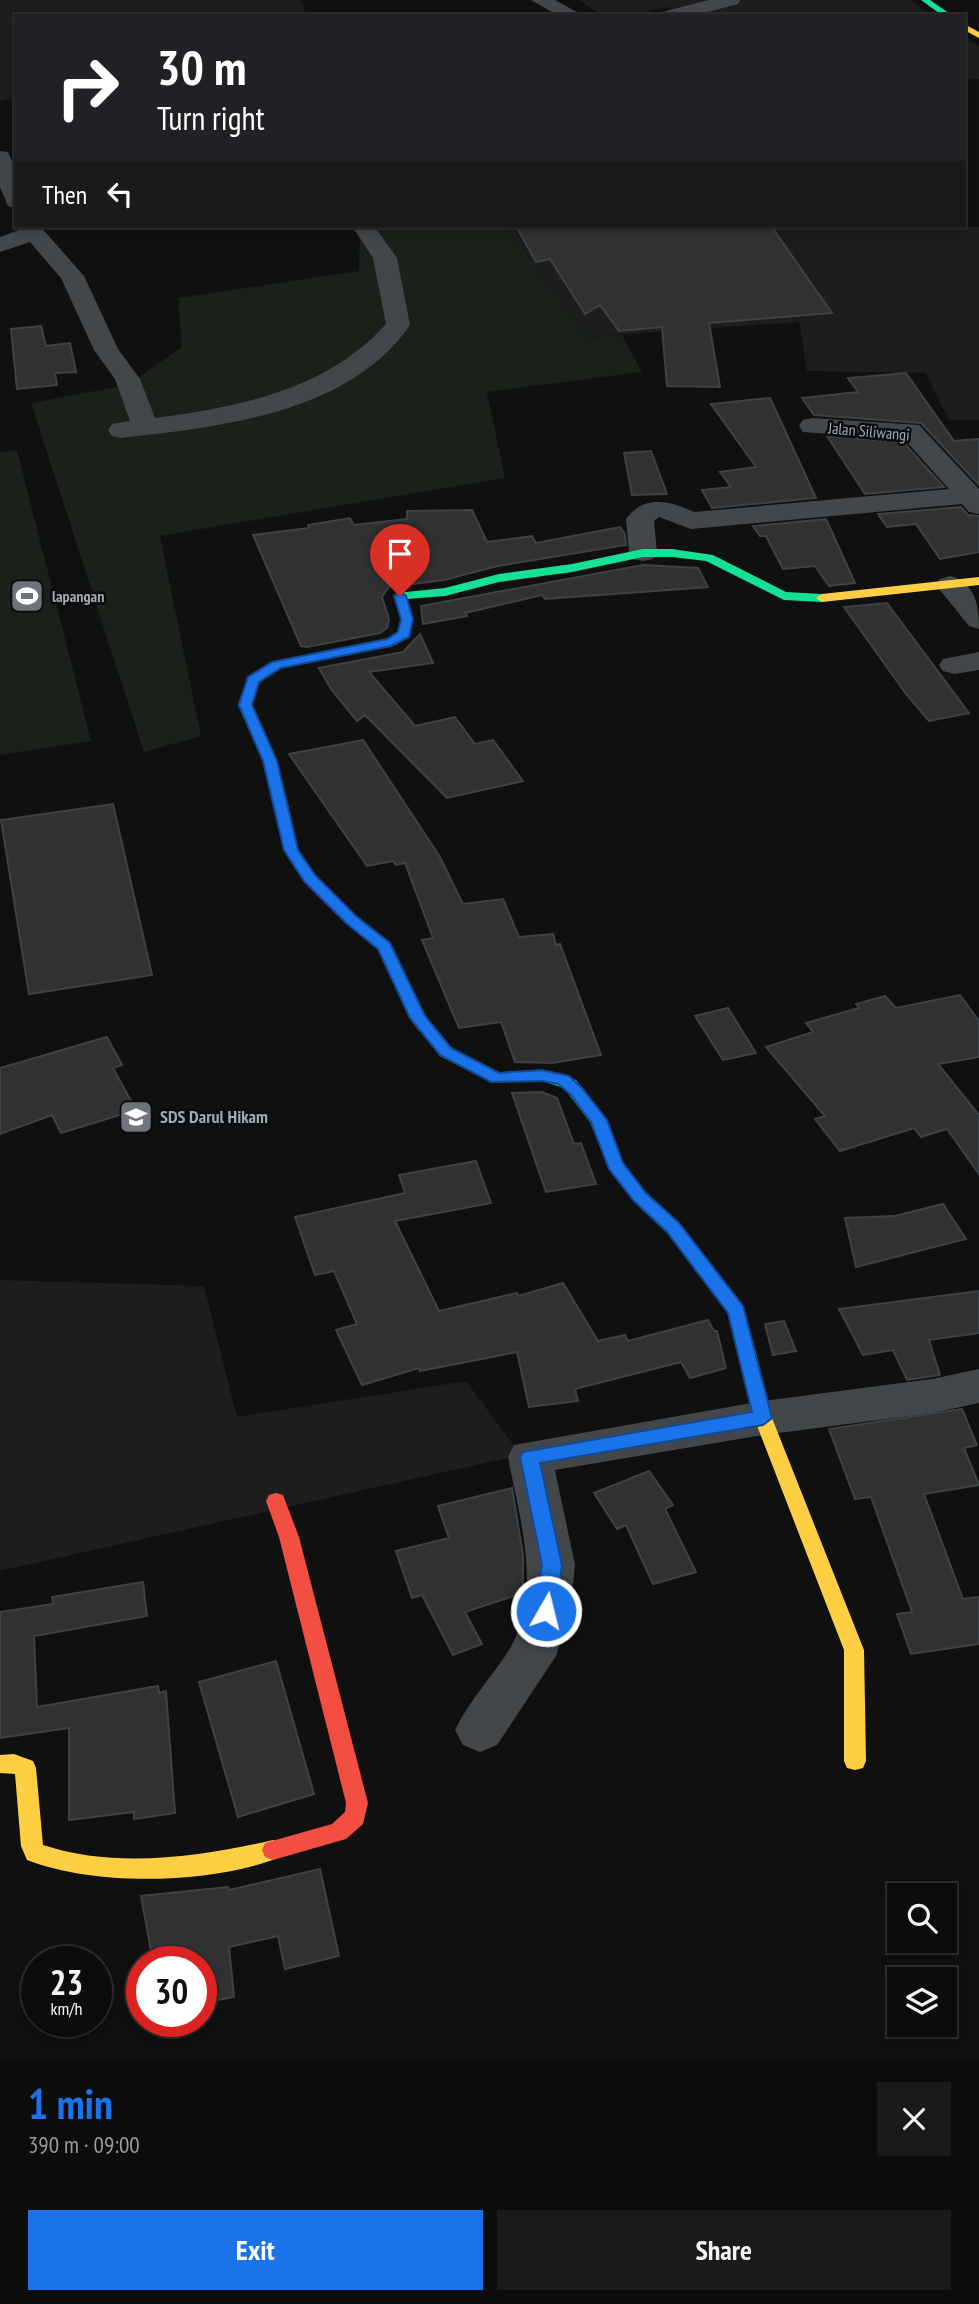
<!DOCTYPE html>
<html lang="en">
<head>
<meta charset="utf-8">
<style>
  :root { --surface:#0c0c0c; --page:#1a1a1a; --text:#f1f3f6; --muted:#9a9b9d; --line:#2c2c2d; --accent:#1a73e8 }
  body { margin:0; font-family:"PT Sans Narrow",sans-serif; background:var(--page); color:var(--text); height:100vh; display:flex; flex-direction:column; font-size:26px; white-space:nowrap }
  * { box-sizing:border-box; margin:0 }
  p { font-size:23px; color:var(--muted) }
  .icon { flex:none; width:38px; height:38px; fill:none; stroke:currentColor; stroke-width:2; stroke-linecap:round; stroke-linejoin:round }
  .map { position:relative; height:2059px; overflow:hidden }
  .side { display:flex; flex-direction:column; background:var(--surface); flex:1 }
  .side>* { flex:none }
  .guide { position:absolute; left:14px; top:14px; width:952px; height:214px; border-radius:0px; box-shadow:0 4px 10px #0003,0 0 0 2px var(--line); background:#202124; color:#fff; overflow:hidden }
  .tools { position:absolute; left:887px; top:1883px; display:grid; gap:14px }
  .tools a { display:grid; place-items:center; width:70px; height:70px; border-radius:0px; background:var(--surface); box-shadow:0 4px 10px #0003,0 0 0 2px var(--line); font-size:35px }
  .speed { position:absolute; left:21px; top:1946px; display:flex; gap:14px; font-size:35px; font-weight:700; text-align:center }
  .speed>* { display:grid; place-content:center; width:91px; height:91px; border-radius:50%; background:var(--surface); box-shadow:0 4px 10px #0003,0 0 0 2px var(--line); line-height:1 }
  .speed small { font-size:18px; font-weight:400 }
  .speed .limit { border:10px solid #d22; background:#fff; color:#111 }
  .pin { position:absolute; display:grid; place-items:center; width:60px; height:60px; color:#fff; margin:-72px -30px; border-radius:50% 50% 50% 0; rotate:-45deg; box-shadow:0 0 7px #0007 }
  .pin .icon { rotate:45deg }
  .me { position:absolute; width:77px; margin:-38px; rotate:8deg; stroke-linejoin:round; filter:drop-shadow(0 0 5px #0008) }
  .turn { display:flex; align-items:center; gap:24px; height:147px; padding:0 28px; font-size:32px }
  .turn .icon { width:91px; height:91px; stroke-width:2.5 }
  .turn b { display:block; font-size:49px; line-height:60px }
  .then { display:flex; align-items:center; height:66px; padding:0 28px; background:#0003; gap:14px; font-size:26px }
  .round { display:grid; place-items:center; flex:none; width:74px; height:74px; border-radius:0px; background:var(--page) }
  .summary { display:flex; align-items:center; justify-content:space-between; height:119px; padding:0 28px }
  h1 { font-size:42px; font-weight:700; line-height:52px; color:var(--accent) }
  .cta { display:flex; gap:14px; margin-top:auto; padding:14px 28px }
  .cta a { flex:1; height:80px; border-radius:0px; background:var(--accent); color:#fff; font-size:28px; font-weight:700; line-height:80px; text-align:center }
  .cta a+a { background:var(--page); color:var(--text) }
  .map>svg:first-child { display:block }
  .built { fill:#1d1d1f }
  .green { fill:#1a201a }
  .building { fill:#303133; stroke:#3e4244; stroke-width:2 }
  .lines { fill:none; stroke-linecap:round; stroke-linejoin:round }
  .street { fill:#444749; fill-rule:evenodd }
  .fast { fill:#16e098; fill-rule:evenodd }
  .slow { fill:#ffcf43; fill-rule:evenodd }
  .jam { fill:#f24e42; fill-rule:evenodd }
  .route { fill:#1a73e8; stroke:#114b97; stroke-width:2 }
  .labels { text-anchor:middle; stroke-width:5; stroke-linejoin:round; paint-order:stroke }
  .far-street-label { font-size:16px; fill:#a0aab2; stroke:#0a0b0c }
  .far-poi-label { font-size:16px; font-weight:bold; fill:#a0aab2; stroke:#0a0b0c; text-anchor:start }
  .poi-label { font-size:18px; font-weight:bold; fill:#a0aab2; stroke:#0a0b0c; text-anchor:start }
</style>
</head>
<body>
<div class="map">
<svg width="979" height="2059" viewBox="0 0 979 2059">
  <rect width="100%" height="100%" fill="#101010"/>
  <path class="built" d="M0,0H301L307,16H16V98L0,101Z
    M579,0H910L933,16H687L667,7L626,16H603Z
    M964,36L979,46V79L964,80Z
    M507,226L979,227V420H949L926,373L807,371L799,322L587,337Z
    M0,1280L204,1286L237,1417L466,1381L521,1455L0,1571Z"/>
  <path class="green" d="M348,226H507L587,337L622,335L642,372L487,392L505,478L160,536L201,736L144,752L31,403L127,385L182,347L178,298L359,271L360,236Z
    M17,450L91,741L0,755V452Z"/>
  <path class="building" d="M516,226H771L832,313L709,323L720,387L667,386L662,327L619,331L600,305L585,314L550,259L536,262Z
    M41,326L46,346L70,343L76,372L55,373L57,385L17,389L11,329Z
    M906,373L954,441L979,439V485L921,423L814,415L802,398L858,392L848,378Z
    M770,398L816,498L712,508L702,490L731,487L720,472L756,467L711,404Z
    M827,436L903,442L944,487L865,494Z
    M651,451L667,494L632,495L624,453Z
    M961,507L968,515L979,516V552L940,559L916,524L887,527L878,514Z
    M472,510L487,542L532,536L536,543L620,527L625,534L626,545L498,566L444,580L389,587L382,597L389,619L387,628L380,633L307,647L301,646L253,535L309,528L308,525L350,518L354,525L407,519V511Z
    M826,519L855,583L829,586L815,566L783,569L766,536H760L753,526Z
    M643,565L698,568L708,587L545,599L542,595L465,613L467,616L423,624L421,606Z
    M887,603L969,713L929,721L906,694L844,607Z
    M420,634L433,663L369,672L415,726L455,717L475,744L493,740L523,781L447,798L365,715L357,721L331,689L319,668L403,652Z
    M363,740L440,857L463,904L503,899L519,937L553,934L556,945L560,944L601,1055L552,1063L515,1062L501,1022L459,1028L422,940L433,938L405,863L396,865L393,861L367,866L289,754Z
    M113,804L152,975L29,994L1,820Z
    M960,995L979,1021V1057L938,1064L979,1115V1174L947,1129L921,1137L914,1128L840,1151L815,1119L825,1116L766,1047L813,1032L806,1023L859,1008L856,1004L885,996L896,1008Z
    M728,1008L756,1053L723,1060L695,1016Z
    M107,1037L122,1065L113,1068L136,1110L61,1133L52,1115L0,1134V1068Z
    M542,1092L557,1098L574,1144L581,1143L596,1184L546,1192L512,1093Z
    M476,1161L491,1203L395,1221L439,1311L517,1293L518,1296L563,1283L598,1341L625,1335L628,1341L708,1320L714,1331H717L726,1368L690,1378L681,1362L575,1389L578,1401L529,1407L517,1352L420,1371L419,1368L362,1385L336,1330L357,1324L334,1271L315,1275L295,1217L405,1193L399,1175Z
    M943,1204L966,1239L856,1267L845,1218L895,1216Z
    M979,1291V1333L929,1340L940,1375L907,1380L893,1350L863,1355L839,1309Z
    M784,1321L796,1351L773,1355L765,1324Z
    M962,1409L977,1445L964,1448L979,1485L924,1494L963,1599L979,1597V1644L911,1654L897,1614L912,1612L871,1497L855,1499L829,1429Z
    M649,1471L673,1505L665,1509L696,1572L653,1584L626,1525L617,1529L594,1493Z
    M512,1488L523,1555V1593L465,1612L482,1644L453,1655L422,1595L412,1598L396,1551L449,1538L438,1506Z
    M143,1582L147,1616L34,1636L37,1707L158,1686L159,1693L166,1691L175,1813L134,1819V1812L69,1820V1728L0,1738V1612L53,1604L52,1597Z
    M276,1661L314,1794L238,1817L199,1682Z
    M320,1869L339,1956L285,1969L278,1936L229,1947L234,1997L201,2003V1962H153L141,1896L228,1887L229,1890Z"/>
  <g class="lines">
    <path class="street" d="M531,0H555L584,16H559Z
      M709,0H740L738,4L692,16H660L662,12Z
      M0,151L8,152L16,171V208L8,206L0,187Z
      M17,226H40L84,276L118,349L140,379L155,418C239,407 327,390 386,324L373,258L352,226H374L397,258L410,325C349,414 219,427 121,438L112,436L108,430L112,424L130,421L115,379L94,350L61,278L30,242L0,252V237L19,230Z
      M812,418L919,425L979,489V514L969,512L962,504L691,529L659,517L654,521L657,553L653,559L643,561L633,559L629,553L626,519C644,494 670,501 694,512L949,489L904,439L803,432L799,426L803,420Z
      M950,576C976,583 979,606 979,629L969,626L936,585L940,579Z
      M979,652V670L954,674L943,671L939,665L943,659Z
      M979,1369V1403L932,1413L763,1435L555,1470L575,1565L570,1611L556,1656L497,1745L480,1752L463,1745L455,1730C469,1701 492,1677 509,1650C544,1594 519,1516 508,1457L514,1445L763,1401L932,1379Z"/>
    <path class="fast" d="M921,0H930L953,16H943Z
      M643,549H672L713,555L786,592L822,594L828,598L822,602L784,600L706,561L672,557H643L572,572L499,582L445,596L407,599L413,619L410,634L396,645L281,668L259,682L252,705L261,726L259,729H249L238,705L248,677L272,662L387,639L398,632L401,619L394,596L396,593L445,588L499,574L572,564Z
      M425,1022L431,1023L452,1048L499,1072L542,1071L576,1080L606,1120L623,1163L646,1193L679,1223L743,1306L756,1353L753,1358L747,1360L741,1358L728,1313L667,1231L634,1201L609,1169L590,1122L564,1088L542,1081L491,1082L440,1056L417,1027Z"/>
    <path class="slow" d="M964,24L979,32V38L964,30Z
      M979,577V585L822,602L816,598L822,594Z
      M747,1346L753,1348L756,1353L772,1418L864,1650L866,1761L863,1768L855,1770L847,1768L844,1761V1650L754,1418L738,1353L741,1348Z
      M14,1754L33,1761L36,1768L43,1845C116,1869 200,1857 273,1840L281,1843L284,1850L281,1857C211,1884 97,1887 27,1860L21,1846L15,1774L0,1773V1755Z"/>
    <path class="jam" d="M254,722L261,726L277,761L298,850L314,875L356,916L390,943L425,1017L433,1027L431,1031H419L410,1019L379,948L346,922L304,881L284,850L263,761L247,726Z
      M276,1493L283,1495L299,1537L368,1803L363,1824L346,1839L273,1860L265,1857L262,1850L265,1843L332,1824L345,1812L346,1803L279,1537L266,1501L269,1495Z"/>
  </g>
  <path class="route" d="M400,592L406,596L413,619L409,637L391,646L281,668L259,682L252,705L277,761L298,850L315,875L356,916L390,943L425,1016L451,1048L499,1073L542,1070L569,1076L582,1088L607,1120L623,1163L646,1193L679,1223L743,1306L772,1418L763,1425L540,1463L562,1565L556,1611L553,1617L546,1620L538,1617L535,1611L542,1565L520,1457L523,1452L752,1412L728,1313L667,1232L634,1201L609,1169L591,1122L571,1095L558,1084L542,1081L491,1082L440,1055L410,1018L378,949L346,923L304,881L284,850L263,761L239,705L248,677L272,662L387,639L398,632L401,619L394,596Z"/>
  <defs>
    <symbol id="stadium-square" viewBox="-11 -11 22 22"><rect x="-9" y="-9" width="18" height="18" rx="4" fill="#6e7479" stroke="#0a0b0c"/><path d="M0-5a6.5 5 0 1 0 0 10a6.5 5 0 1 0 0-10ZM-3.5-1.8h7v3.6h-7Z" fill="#fff"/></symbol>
    <symbol id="school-square" viewBox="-11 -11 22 22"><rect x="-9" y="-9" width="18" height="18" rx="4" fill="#6e7479" stroke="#0a0b0c"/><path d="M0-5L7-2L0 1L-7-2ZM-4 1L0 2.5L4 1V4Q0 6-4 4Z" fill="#fff"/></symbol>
  </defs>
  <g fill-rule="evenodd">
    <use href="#stadium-square" x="8" y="577" width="38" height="38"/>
    <use href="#school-square" x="117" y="1098" width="38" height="38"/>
  </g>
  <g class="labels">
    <g class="far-street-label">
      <text transform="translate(869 431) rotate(5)" y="6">Jalan Siliwangi</text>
    </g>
    <g class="far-poi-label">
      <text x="52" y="602">lapangan</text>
    </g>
    <g class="poi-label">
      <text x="160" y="1123">SDS Darul Hikam</text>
    </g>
  </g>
</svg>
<div class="tools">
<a><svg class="icon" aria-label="search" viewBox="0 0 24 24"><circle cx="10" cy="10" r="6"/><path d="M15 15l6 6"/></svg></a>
<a><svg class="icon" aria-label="layers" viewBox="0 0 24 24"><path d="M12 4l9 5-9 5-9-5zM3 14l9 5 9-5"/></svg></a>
</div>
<div class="speed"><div>23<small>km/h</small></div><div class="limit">30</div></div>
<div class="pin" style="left:400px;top:596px;background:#d93025"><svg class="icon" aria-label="arrive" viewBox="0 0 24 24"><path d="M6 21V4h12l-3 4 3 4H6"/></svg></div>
<svg class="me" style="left:546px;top:1611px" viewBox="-20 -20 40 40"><circle r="17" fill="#1a73e8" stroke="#fff" stroke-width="3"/><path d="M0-11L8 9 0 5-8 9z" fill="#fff"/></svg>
<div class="guide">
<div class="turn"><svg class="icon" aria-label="right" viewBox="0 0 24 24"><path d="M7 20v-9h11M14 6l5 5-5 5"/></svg><div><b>30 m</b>Turn right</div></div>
<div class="then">Then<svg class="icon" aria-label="left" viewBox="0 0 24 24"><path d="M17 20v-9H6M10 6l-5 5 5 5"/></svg></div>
</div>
</div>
<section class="side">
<div class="summary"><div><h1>1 min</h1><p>390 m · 09:00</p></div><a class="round"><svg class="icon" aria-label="close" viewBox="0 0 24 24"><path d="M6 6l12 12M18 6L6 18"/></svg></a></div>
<div class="cta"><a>Exit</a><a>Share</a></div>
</section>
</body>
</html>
